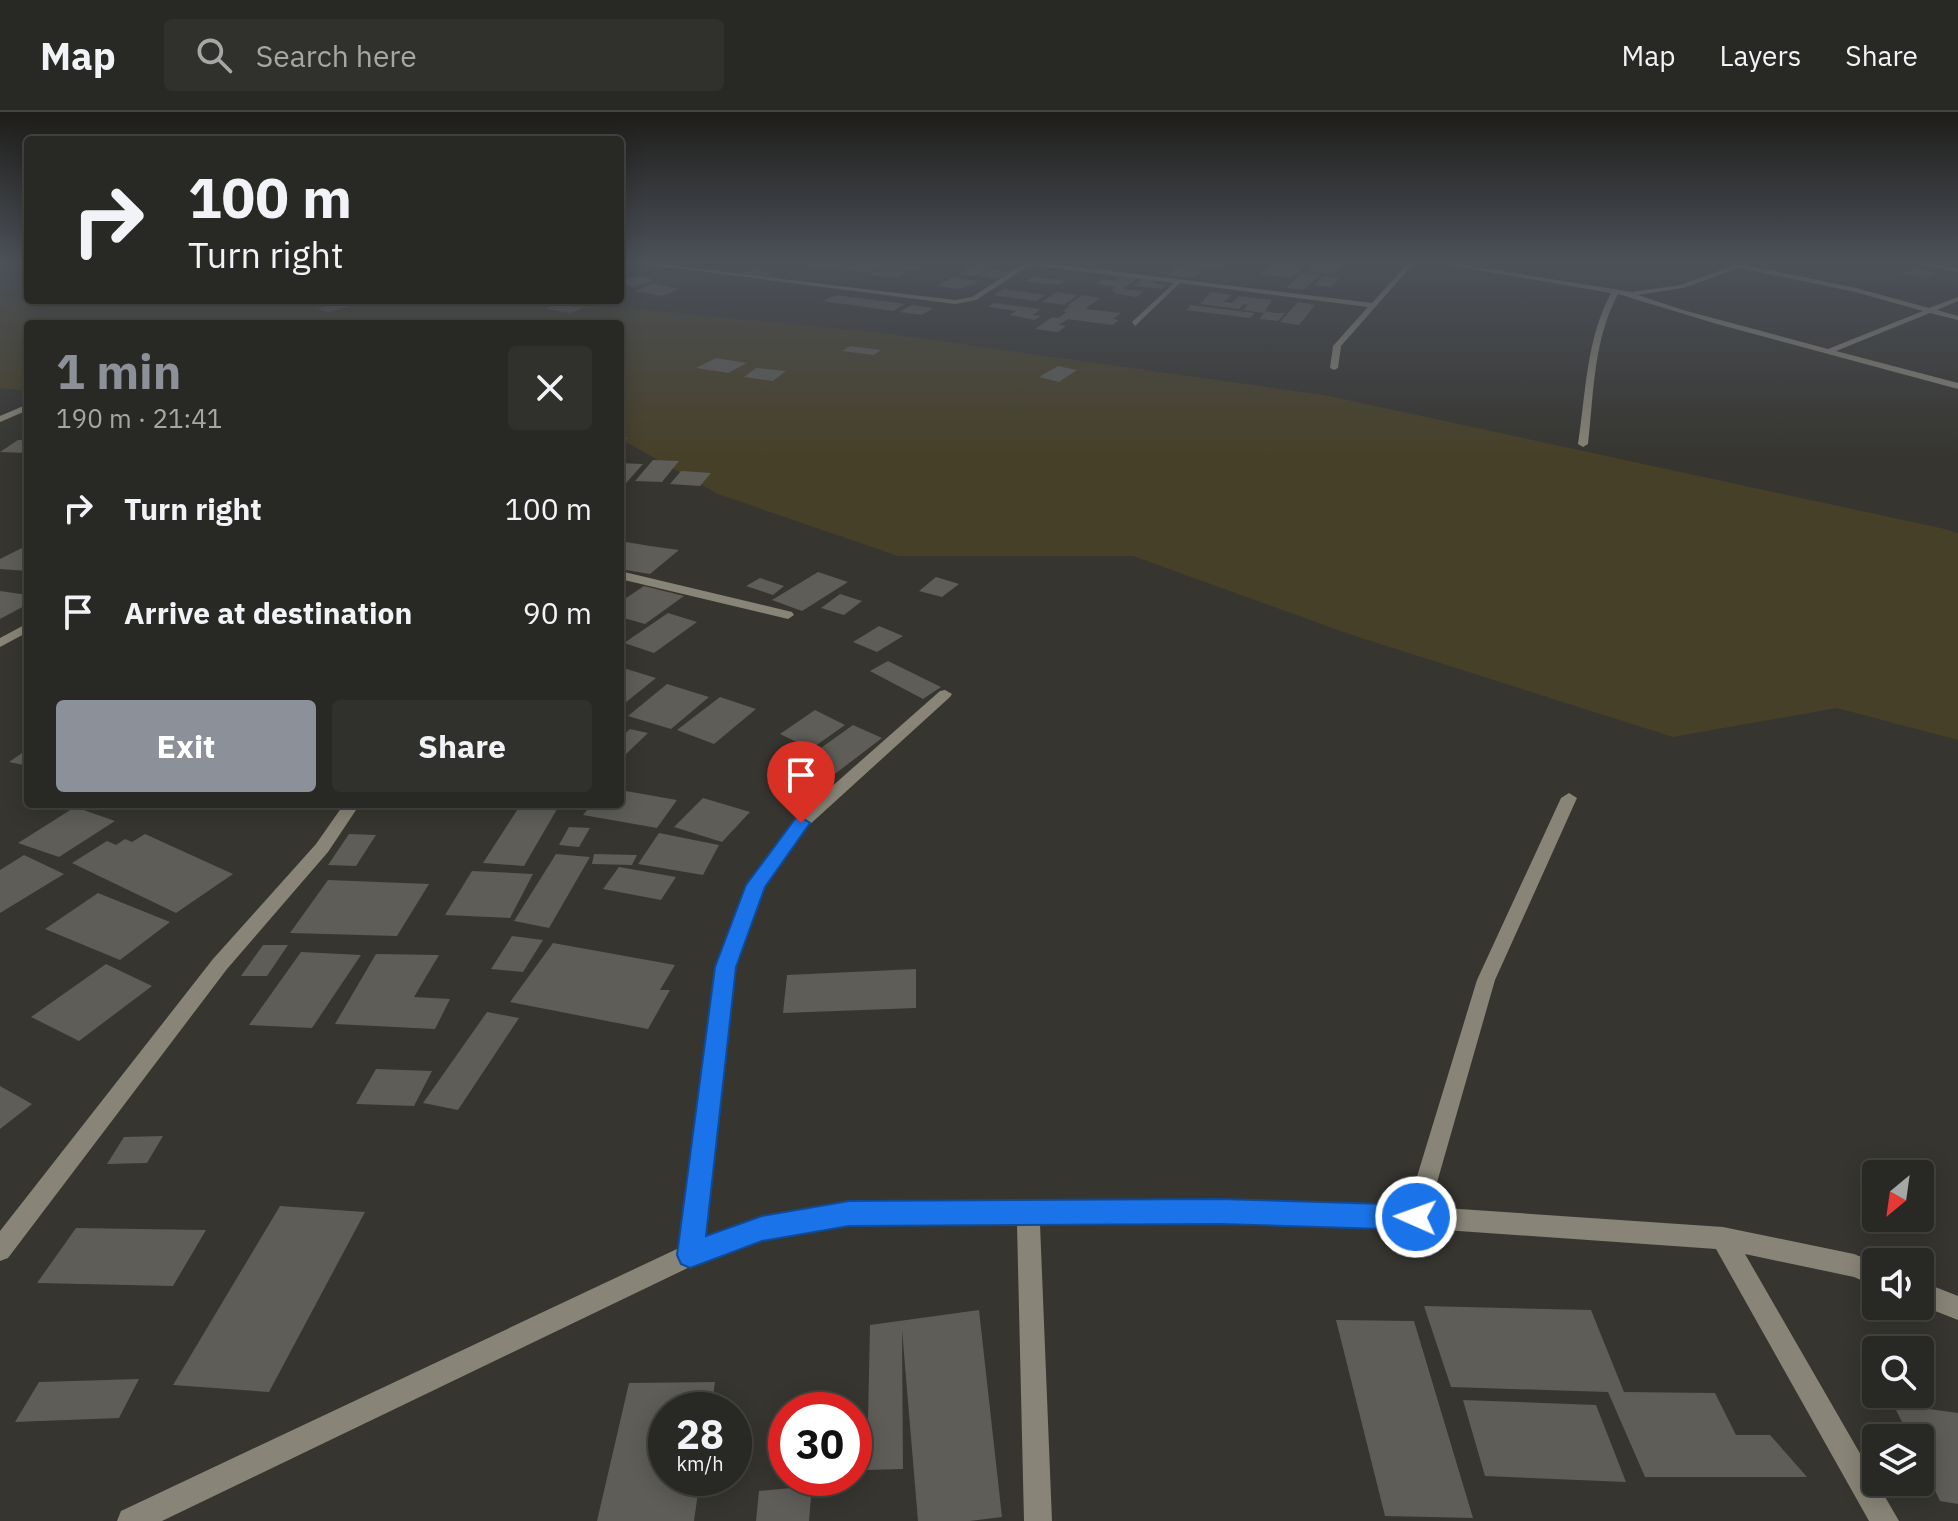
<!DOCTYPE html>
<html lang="en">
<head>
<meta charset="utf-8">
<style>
  :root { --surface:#282824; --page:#30302c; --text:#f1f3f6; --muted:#a5a6a6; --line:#444441; --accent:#8c9099 }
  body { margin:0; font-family:"IBM Plex Sans",sans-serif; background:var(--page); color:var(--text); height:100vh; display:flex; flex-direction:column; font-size:30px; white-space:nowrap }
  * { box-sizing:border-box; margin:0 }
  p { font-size:26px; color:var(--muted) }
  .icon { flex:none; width:44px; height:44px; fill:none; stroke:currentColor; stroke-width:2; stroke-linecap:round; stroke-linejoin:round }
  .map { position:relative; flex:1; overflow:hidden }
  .drawer { position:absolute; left:24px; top:208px; width:600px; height:488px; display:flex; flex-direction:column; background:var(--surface); border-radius:8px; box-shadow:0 4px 20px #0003,0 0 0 2px var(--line) }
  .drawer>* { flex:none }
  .top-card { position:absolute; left:24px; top:24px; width:600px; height:168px; border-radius:8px; box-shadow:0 4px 20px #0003,0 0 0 2px var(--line); background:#282824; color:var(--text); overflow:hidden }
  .needle { width:52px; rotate:209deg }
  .buttons { position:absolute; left:1862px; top:1048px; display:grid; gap:16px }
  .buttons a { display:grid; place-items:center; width:72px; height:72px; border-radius:8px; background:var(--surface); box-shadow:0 4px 20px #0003,0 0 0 2px var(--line); font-size:40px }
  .speed { position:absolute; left:648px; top:1280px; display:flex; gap:16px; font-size:40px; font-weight:700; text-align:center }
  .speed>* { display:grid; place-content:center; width:104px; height:104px; border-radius:50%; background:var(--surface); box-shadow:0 4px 20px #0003,0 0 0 2px var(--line); line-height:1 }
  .speed small { font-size:20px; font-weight:400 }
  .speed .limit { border:12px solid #d22; background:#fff; color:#111 }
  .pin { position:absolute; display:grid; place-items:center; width:68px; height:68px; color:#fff; margin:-82px -34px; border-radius:50% 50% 50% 0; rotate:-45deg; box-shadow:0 0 8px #0007 }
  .pin .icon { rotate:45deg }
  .me { position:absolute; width:88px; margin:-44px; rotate:272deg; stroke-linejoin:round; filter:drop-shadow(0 0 6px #0008) }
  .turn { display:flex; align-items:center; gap:28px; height:168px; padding:0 32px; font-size:36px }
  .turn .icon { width:104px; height:104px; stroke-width:2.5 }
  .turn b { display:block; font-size:56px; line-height:68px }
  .round { display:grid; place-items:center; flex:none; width:84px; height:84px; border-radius:8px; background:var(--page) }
  .overview { display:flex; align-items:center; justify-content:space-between; height:136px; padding:0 32px }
  h1 { font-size:48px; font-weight:800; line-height:60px; color:var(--accent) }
  .cta { display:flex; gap:16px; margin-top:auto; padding:16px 32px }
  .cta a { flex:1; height:92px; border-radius:8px; background:var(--accent); color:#fff; font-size:32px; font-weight:800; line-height:92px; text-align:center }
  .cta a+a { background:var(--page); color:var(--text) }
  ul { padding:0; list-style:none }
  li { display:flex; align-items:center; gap:24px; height:104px; padding:0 32px }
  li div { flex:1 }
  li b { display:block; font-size:30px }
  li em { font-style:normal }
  header { display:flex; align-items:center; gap:48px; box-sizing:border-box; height:112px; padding:0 40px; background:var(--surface); border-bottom:2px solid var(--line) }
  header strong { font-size:38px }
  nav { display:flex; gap:44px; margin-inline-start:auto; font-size:28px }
  .search { width:560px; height:72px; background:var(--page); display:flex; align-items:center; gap:20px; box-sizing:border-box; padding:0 28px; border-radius:8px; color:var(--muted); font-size:30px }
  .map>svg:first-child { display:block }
  .green { fill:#474028 }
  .building { fill:#5e5d58 }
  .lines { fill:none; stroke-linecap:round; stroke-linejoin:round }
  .street { fill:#888477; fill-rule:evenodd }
  .route { fill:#1a73e8; stroke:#114b97; stroke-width:2 }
</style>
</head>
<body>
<header>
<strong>Map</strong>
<div class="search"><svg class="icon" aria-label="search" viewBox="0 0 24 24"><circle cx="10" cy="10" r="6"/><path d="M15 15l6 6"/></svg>Search here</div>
<nav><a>Map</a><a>Layers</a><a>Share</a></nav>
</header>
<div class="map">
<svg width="1958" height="1409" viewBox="0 0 1958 1409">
  <rect width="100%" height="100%" fill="#363530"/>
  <path class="green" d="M0,151H28V188H569L581,192L875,220L1324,283L1945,417L1958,421V628L1837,596L1673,625L1352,523L1133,444H898L718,382L628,331L620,330V212H28V279L0,276Z"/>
  <path class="building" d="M811,151H847L833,158L804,154Z
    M856,151H892L925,155L916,160L880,155L867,161L841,157Z
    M978,151H999L976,164L958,162Z
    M1187,151H1212L1224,152L1216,158L1182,154Z
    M1271,151H1284L1305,154L1291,166L1259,162Z
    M1316,151H1345L1333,162L1307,159Z
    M1179,155L1191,157L1203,158L1193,166L1167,163Z
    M752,157L774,160L763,165L740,162Z
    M883,157L909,160L897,166L869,163Z
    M994,157L1011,160L996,166L979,164Z
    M1919,157L1938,161L1923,165L1900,161Z
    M1303,160L1320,163L1303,178L1286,176Z
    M637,164L654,168L633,175L620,172V169Z
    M1323,164L1339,166L1330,175L1314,173Z
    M952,165L978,169L974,171L977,172L960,177L937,174Z
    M1032,165H1037L1065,169L1058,173L1025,169Z
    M1121,165L1137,167L1123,177L1144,179L1136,185L1113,181L1116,179H1111L1116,175L1095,172L1103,167L1115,169Z
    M1142,167L1156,169L1152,171L1167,173L1162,177L1134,174Z
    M653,172L680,177L662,184L634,179Z
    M1004,177L1046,183L1036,189L993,183Z
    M1056,180L1078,183L1064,193L1042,190Z
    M1211,180L1232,183L1223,190L1232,191L1239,184L1272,188L1264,201L1243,198L1248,193L1244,192L1239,197L1200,192Z
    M836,183L905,192L893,199L823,189Z
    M1082,183L1100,186L1085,197L1121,201L1113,207L1119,208L1112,213L1068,207L1059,213L1066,214L1058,220L1035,217L1052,205L1058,206L1067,200L1063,199L1070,194L1068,193Z
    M570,188H601L584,195L562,191Z
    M341,189L355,192L330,200L317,197Z
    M1298,190L1315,193L1299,213L1280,210Z
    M994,191L1041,197L1033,203L1041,204L1035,208L1010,203L1016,199L988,195Z
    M558,192L583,196L571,201L545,197Z
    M912,193L934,196L922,203L899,200Z
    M1191,193L1255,201L1250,206L1186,198Z
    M1266,199L1274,201H1285L1278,209L1259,207Z
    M850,234L881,238L874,243L842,239Z
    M716,246L747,251L728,261L696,256Z
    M1058,254L1077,258L1059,270L1039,265Z
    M756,256L786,259L773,269L744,265Z
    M18,328H28V341L0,340Z
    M653,348L679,349L662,370L635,369Z
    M620,351L643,352L626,371H620Z
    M681,359L711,361L700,374L670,372Z
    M620,429L650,434L679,438L650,462L620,457Z
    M28,433V459L0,457V447Z
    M818,460L848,470L802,499L772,488Z
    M936,465L959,472L942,485L919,479Z
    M760,466L784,474L773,483L746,474Z
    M644,474L684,484L645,512L620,505V490Z
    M0,479L28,483V492L0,507Z
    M840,482L862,489L844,503L821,496Z
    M668,501L697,510L654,541L624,531Z
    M879,514L903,524L877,540L853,530Z
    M888,549L941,575L923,587L870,559Z
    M620,555L656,566L620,595Z
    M667,572L709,585L671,617L628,604Z
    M720,585L756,597L714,632L677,618Z
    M815,598L845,613L811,637L780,622Z
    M853,613L882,626L827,668L797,653Z
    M630,617L648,621L624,644L620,643V626Z
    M28,637V654L9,650Z
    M620,678L677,688L657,716L583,703L592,692H620Z
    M703,686L750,700L722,730L674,715Z
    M521,692H560L524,754L483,751Z
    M75,695L115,709L59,745L18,731Z
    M569,715L590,716L579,735L559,733Z
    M659,721L719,733L703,763L638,752Z
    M145,722L233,762L176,801L72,751L107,729L116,733L125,727L132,730Z
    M349,722L376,723L356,754L328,753Z
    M556,742L590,745L549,816L514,809Z
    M594,742L637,743L632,753L592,752Z
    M24,743L64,762L0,801V758Z
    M619,755L676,765L661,788L603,777Z
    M472,759L533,762L510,806L445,803Z
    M328,768L429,772L397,824L290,821Z
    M98,781L170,810L120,848L45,817Z
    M512,824L543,828L523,860L491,857Z
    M553,831L675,853L660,878H670L648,917L510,890Z
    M263,833H288L267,864H241Z
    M301,840L361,843L312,916L249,913Z
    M376,842L439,843L414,885L450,887L435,917L335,912Z
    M106,852L152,874L79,929L31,905Z
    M916,857V896L783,901L787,863Z
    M487,900L519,906L458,998L423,991Z
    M376,957L432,959L414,994L356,992Z
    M0,974L32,992L0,1017Z
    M163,1024L147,1051L107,1052L124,1025Z
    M280,1094L365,1100L269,1280L173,1273Z
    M76,1116L206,1118L173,1174L37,1171Z
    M1424,1194L1591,1198L1624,1280L1715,1281L1736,1323H1770L1807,1365H1645L1608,1280L1451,1275Z
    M979,1198L1002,1405L970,1409H918L902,1218L903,1357L867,1358L870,1213Z
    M1336,1208L1414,1209L1473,1406L1385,1404Z
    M139,1267L119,1306L15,1310L39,1270Z
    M715,1270L711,1298H666V1366H700L694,1409H597L629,1271Z
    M1463,1288L1596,1293L1626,1370L1485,1364Z
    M1893,1292L1958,1301V1392L1940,1389L1920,1347V1326H1910Z
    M812,1374L809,1409H756L759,1379Z"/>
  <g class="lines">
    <path class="street" d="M635,151H652L955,188L972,185L1024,151H1045L1372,191L1408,151H1414L1341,234L1338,256L1334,258L1330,256L1333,234L1368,195L1180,171L1135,214L1132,210L1174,171L1030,153L976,188L955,192Z
      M1436,151H1450L1632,180L1680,173L1732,154V152L1749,151L1745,153L1856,176L1929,196L1958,185V189L1937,198L1958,204V208L1930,201L1836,239L1958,271V277L1717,212L1618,182C1593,229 1594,281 1588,332L1583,335L1578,332C1586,280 1586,228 1611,181ZM1739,156L1855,180L1923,199L1828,237L1683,198L1638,183L1683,176Z
      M1919,151L1958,156V160L1922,153Z
      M28,292V298L0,310V304Z
      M620,324L627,326L620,331Z
      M620,459L792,500L794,503L788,507L620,467Z
      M28,511V520L0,535V526Z
      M945,578L952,582L950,585L807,715L763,775L735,855L704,1127L762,1106L849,1091L1020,1090L1028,1087L1036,1090L1219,1089L1408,1094L1477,868L1561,686L1569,681L1577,686L1495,868L1430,1095L1723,1115L1854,1142L1876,1151V1175L1854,1165L1745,1142L1899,1409H1869L1716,1137L1416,1116L1219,1111L1040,1112L1052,1409H1024L1017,1112L849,1113L762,1128L696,1152L162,1409H117L121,1399L679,1136L717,855L746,773L795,707L940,579Z
      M344,692H360L328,740L227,857L8,1146L0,1149V1119L213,847L316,732Z
      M1920,1169L1958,1184V1208L1920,1193Z"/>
  </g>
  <linearGradient id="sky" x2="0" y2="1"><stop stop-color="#1e1d1a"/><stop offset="0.43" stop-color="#4c5159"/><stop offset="1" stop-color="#4c5159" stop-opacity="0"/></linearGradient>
  <rect width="1958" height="348" fill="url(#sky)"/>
  <path class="route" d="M801,705L810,711L765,775L736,855L706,1124L762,1104L849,1089L1219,1087L1416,1093L1426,1097L1429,1105L1426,1114L1416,1118L1219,1112L849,1114L762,1129L690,1156L681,1152L677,1143L715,855L746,773L795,707Z"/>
</svg>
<div class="buttons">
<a><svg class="needle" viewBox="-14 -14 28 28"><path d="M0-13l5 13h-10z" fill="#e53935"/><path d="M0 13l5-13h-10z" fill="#a5a6a6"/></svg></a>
<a><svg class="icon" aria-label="sound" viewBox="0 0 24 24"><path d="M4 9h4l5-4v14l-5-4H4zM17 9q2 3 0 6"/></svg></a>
<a><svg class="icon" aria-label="search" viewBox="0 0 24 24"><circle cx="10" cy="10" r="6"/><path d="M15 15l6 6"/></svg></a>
<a><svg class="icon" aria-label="layers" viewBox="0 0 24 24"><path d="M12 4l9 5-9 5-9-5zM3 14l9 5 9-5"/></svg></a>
</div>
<div class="speed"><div>28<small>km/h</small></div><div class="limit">30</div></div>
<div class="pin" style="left:801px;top:711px;background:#d93025"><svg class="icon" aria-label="arrive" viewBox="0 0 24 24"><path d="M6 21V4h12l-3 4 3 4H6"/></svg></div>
<svg class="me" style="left:1416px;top:1105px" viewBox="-20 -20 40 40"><circle r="17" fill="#1a73e8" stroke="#fff" stroke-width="3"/><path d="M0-11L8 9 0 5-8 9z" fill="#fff"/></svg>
<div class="top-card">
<div class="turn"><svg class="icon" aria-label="right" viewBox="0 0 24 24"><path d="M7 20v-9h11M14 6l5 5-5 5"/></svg><div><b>100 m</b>Turn right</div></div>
</div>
<section class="drawer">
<div class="overview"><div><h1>1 min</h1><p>190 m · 21:41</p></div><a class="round"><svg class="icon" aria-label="close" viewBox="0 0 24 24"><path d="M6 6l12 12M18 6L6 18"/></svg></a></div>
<ul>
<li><svg class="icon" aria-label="right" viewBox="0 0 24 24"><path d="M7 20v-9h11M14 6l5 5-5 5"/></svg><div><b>Turn right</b></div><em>100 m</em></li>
<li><svg class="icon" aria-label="arrive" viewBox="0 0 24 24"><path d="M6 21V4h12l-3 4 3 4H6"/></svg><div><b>Arrive at destination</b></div><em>90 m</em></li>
</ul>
<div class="cta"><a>Exit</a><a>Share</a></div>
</section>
</div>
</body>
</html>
